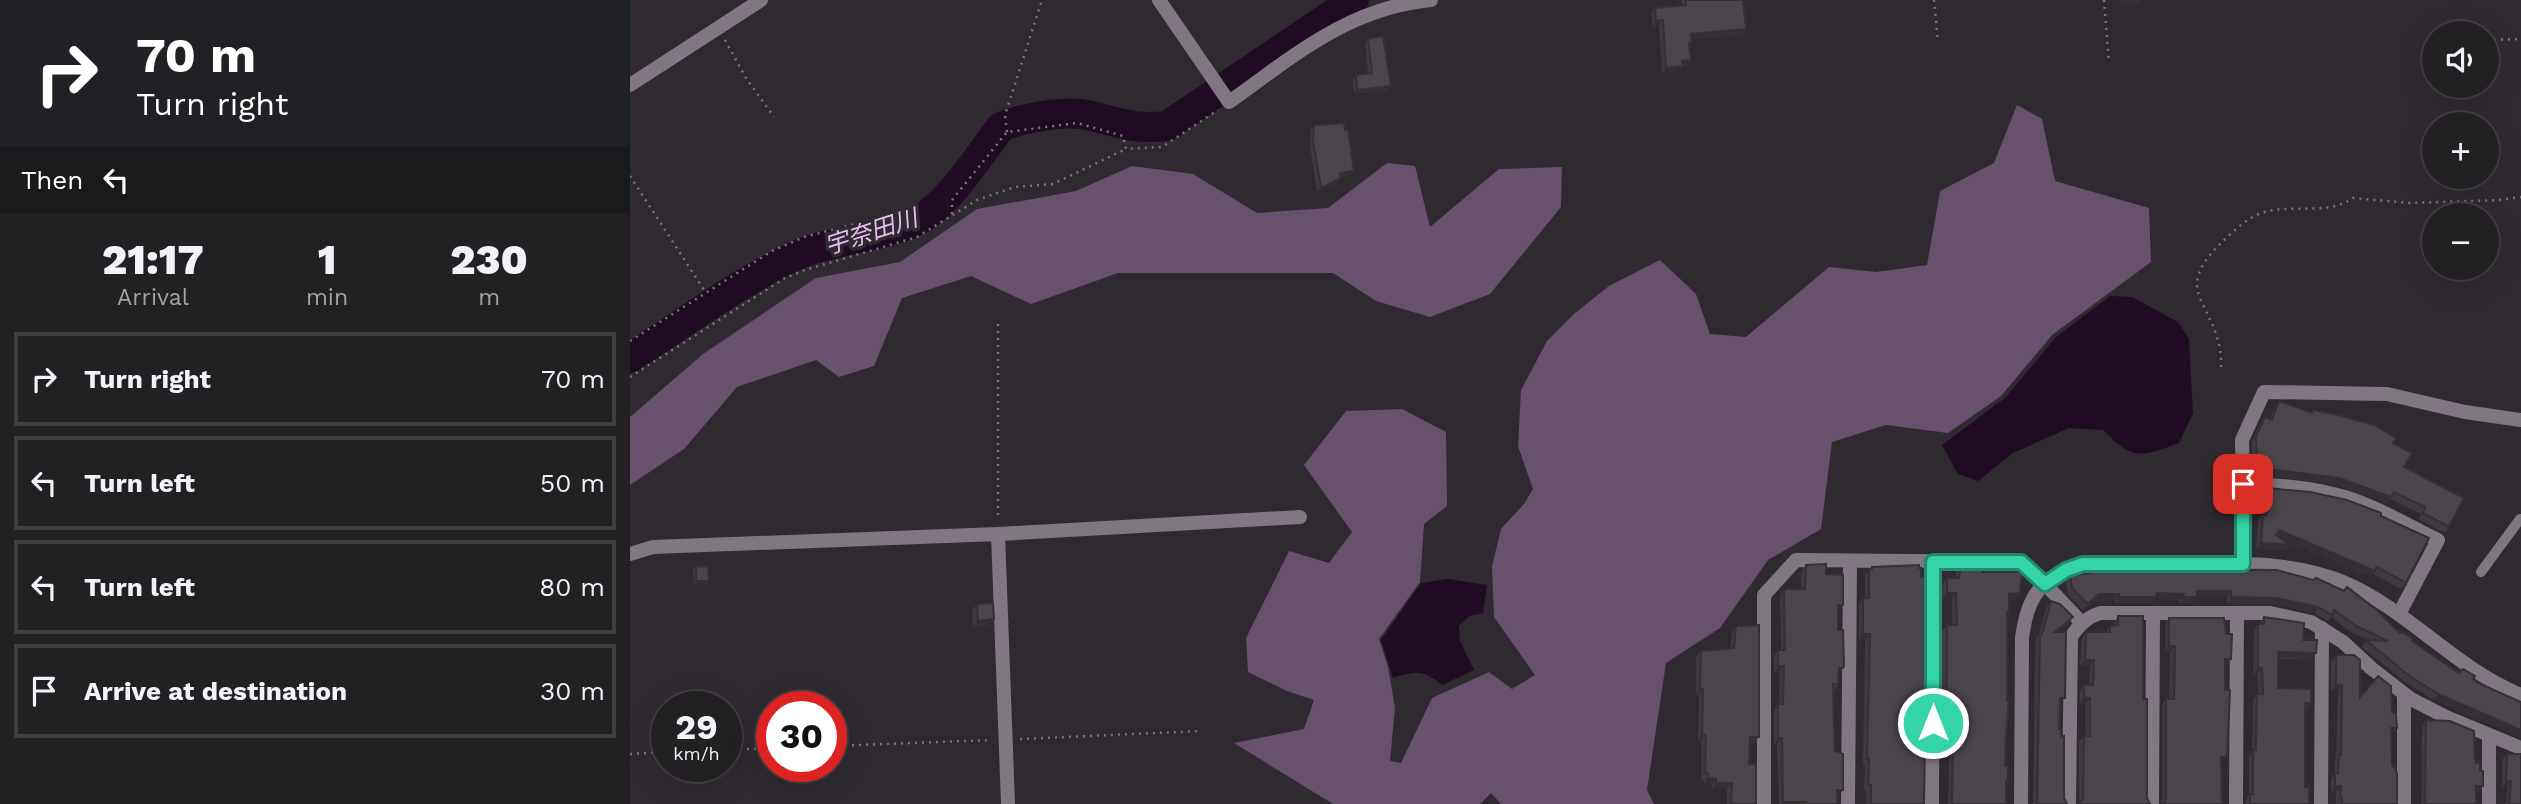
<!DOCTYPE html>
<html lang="en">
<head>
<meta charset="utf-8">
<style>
  :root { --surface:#232024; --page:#2b282c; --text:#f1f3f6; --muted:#a3a3a6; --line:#403e41 }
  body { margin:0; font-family:"Work Sans","Noto Sans JP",sans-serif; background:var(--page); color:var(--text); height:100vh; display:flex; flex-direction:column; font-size:26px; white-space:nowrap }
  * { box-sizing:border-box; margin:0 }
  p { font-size:23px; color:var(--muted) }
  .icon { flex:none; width:38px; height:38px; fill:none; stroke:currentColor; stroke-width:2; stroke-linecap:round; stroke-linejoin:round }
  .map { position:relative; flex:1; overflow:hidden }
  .details { display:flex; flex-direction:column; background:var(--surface); width:630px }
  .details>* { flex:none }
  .hud { background:#202124; color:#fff; overflow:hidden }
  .controls { position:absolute; left:1792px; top:21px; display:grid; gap:14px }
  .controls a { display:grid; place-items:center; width:77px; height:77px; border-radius:50%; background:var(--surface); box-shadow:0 7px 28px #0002,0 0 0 2px var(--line); font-size:35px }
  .speed { position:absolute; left:21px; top:691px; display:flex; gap:14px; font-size:35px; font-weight:700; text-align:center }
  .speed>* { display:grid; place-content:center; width:91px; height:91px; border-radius:50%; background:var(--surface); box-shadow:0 7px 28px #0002,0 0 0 2px var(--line); line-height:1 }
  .speed small { font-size:18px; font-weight:400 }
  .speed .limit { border:10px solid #d22; background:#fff; color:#111 }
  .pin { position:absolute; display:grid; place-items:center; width:60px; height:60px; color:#fff; margin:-30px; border-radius:14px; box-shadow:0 4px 10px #0006 }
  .me { position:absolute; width:77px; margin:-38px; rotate:0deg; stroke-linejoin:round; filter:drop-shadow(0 0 5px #0008) }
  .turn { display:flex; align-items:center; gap:24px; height:147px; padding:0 21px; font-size:32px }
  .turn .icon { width:91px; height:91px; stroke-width:2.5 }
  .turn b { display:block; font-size:49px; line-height:60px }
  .then { display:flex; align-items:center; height:66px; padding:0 21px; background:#0003; gap:14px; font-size:26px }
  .eta { display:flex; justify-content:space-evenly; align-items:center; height:119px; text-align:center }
  .eta b { font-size:42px; font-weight:800; line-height:49px }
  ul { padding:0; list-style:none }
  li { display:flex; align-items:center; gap:21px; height:94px; margin:0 14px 10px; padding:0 7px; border:4px solid var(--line); border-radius:0px }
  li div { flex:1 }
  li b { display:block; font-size:26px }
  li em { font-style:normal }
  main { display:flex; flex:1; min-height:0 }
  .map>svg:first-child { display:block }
  .forest { fill:#67516d }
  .water { fill:#1f0c23 }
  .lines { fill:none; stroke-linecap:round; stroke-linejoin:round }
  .river { stroke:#1f0c23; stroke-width:30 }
  .path { stroke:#79757a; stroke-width:2.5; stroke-dasharray:2 5; stroke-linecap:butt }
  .service { stroke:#817783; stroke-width:10 }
  .pedestrian { stroke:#817783; stroke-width:14 }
  .minor { stroke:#817783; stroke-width:14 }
  .tertiary { stroke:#817783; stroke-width:14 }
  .wall { fill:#403a40 }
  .shaded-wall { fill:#343034 }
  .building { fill:#4a444b; stroke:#343034; stroke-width:2 }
  .route-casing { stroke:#228a6d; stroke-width:18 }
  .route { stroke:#34d4a8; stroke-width:12 }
  .labels { text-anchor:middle; stroke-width:7; stroke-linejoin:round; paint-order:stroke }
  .water-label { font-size:24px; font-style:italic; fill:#e6bef1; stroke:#2f2a30 }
</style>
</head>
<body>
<main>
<section class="details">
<div class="hud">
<div class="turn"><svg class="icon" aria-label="right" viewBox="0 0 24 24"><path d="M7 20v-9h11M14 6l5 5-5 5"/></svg><div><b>70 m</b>Turn right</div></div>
<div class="then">Then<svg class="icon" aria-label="left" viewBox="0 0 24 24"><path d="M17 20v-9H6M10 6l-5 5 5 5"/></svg></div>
</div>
<div class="eta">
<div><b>21:17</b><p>Arrival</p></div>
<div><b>1</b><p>min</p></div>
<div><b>230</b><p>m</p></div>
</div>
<ul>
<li><svg class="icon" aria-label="right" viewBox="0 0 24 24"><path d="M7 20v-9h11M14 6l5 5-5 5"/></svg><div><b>Turn right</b></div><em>70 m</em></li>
<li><svg class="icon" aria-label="left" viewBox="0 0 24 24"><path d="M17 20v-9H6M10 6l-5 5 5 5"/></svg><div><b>Turn left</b></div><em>50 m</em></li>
<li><svg class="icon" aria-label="left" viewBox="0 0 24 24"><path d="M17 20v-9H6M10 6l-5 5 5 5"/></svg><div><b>Turn left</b></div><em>80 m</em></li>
<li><svg class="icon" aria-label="arrive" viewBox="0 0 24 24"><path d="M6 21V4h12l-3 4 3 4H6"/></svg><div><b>Arrive at destination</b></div><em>30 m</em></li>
</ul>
</section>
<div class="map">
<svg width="1891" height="804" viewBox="0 0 1891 804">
  <rect width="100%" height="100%" fill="#2f2a30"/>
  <path class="forest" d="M1387,105L1412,119L1425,181L1519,208L1521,262L1422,335L1371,396L1318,433L1256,425L1202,442L1191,529L1138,560L1090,628L1036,663L1017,790L1024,804H871L861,793L850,804H703L604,743L674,729L684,700L657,691L618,672L616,638L659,551L699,563L722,532L674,465L716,411L772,409L816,432L817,506L794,524L790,582L749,639L758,667L765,708L760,761L771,763L802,698L859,672L882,689L905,675L864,617L862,566L871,529L894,504L903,489L888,446L891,390L917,341L944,314L979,286L1030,260L1066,294L1080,334L1116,337L1199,267L1246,272L1297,265L1310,191L1364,163Z
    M757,163L785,166L800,227L869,169L932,167L931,207L860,294L800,317L746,301L703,273H488L401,304L341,276L272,298L244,366L209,377L186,360L107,387L54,449L0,485V417L73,354L186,278L270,262L347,209L446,191L502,166L563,174L627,213L698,208Z"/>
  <path class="water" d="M1480,296L1502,297L1548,322L1559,339L1563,413L1549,443C1509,458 1503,460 1473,430L1439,428L1383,453L1348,481L1328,474L1312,445L1375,398L1426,337Z
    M818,579L857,585L853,613L839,616L829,626L830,641L844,670L812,685C792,669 787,671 763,678L751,640L791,583Z"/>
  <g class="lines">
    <path class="river" d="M0,358C53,324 106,284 163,257C202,238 259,239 295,216C324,196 349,155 371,127C392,118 434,110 457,115C489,122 503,130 537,126L724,0"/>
    <path class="path" d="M1304,0L1308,42
      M1474,0L1479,63
      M95,40L116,78L144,117
      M1857,40L1891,39
      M377,132L375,115L412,0
      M0,176L76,293
      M322,214V200L377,132L447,123L493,136L496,149L532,147L588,110
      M368,324V520
      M0,341L142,251L174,237L225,224
      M1591,367C1592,348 1586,332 1578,315C1574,306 1567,295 1567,285C1567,269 1579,255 1590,244C1602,233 1614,220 1629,214C1658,202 1697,217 1723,198L1781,203L1869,200L1891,197
      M0,377L155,278L175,270L287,237L347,200L385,187L423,184L496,149
      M390,739L571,731
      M201,746L362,740
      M96,750L142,748
      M0,754L37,752"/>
    <path class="service" d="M1851,572L1890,519"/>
    <path class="pedestrian" d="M1613,484L1612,440L1634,392L1757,394L1835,412L1891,420
      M1415,584L1452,623"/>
    <path class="minor" d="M529,0L599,102C664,56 718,8 801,0
      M0,85L131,0
      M368,534L670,517
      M1613,564V484C1648,485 1681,487 1715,497C1747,507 1777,525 1808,540L1769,614
      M1134,804V595L1166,560L1391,562L1415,584
      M1218,804L1220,562
      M1302,804L1303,562
      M1439,804L1441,637C1449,625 1456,618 1470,613H1640L1681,622L1713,642L1741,668L1781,699L1816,717L1891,748
      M1522,804L1523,613
      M1606,804L1607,613
      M1691,804L1692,628
      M1774,804V694
      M1859,804V735"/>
    <path class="tertiary" d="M0,554L23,547L368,534L378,804
      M1391,804L1392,638C1395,615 1401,592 1421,578C1431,571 1444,565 1455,564C1481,561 1509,563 1535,564C1593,564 1658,559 1713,582C1779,610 1824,668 1891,695"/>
  </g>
  <path class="wall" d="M1051,0H1113L1116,29L1112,35L1062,39V42L1060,45L1058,66H1052L1049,71L1032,73L1029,25L1023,26L1021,13L1025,8L1052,5Z
    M738,39L761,86L758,90L724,94L723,79L726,75L738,73L735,43Z
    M684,125L721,176L710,178L707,183L687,192L680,146L681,130Z
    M1649,401L1681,413L1683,410L1763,443L1774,467L1819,527L1815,533L1788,519L1791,514L1760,499L1757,503L1704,484L1634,475V471H1622V442L1630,423L1635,417L1640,419L1645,407Z
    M1638,488L1751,516L1776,583L1771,589L1743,574L1741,577L1652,539L1660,545L1656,551L1626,549L1628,521L1632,515L1633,494Z
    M1176,565L1196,574L1209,611H1208V685L1204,691H1203L1205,751L1213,790L1208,797L1207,796V804H1149L1147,744H1144V710L1149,704V672H1144V656L1148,650H1151L1150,595L1154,589H1171V571Z
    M1331,566L1352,572L1386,600H1379L1377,615L1376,804H1318L1319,759H1312V631L1317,625H1322V599H1312L1313,584L1317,578H1326V572Z
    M66,567L77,584H64L63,570Z
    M1242,567L1294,804H1236V791H1234L1235,765H1233L1235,640H1229V604L1235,598V575Z
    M1647,570L1770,633L1829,673L1803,700L1774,681L1732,647L1736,640H1740L1721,632L1701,617L1698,621L1684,613L1642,604L1597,603V597H1567L1562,603H1549V600L1525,599L1522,603H1485V600L1465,601L1453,610L1438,594L1436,582L1440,576Z
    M1421,601L1439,623L1428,632L1431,704L1429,729L1431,737L1434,798L1437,804H1403L1405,640L1409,635L1416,608Z
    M347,604L364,619L359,626L343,627L342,611Z
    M1488,616L1513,699L1517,798L1520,804H1449V742L1454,736H1455V704H1450V691L1454,685H1459L1460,666H1450L1452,638L1456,632H1476L1480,626L1484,625V623Z
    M1634,617L1673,640L1686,653L1682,659H1648V688L1676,709H1675V787L1679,804H1616V800L1619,795V756L1622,752L1623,700L1628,694L1627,674H1623L1624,630L1628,624H1629Z
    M1539,618L1596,634L1601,659L1597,665H1595L1592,763H1591L1592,804H1532V705L1536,699H1539L1540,652H1535V625Z
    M1106,626L1124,743H1120L1119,764L1126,804H1097V789H1082V785L1074,784V780L1071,779V741H1068L1069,696L1066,695V657L1071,651L1100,649L1102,632Z
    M1706,655L1730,697L1762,734H1761L1762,765L1767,804H1706V792H1701V779L1704,775L1705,761L1706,758L1708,691H1701V662Z
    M1796,720L1845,758L1849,792H1846V804H1791L1792,726Z
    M1877,754L1891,804H1876L1877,787H1872V760Z"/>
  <path class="shaded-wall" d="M1491,0H1511L1509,3L1487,5Z
    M1033,20L1029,25L1023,26L1026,21Z
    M1116,29L1112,35L1057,40L1061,34Z
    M1061,60L1058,66H1052L1049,71L1032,73L1036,68L1052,61Z
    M761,86L758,90L724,94L727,90Z
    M724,171L721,176L707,178L710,173Z
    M711,178L707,183L687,192L691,188Z
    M1627,464L1638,465L1634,471H1622Z
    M1638,469L1709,478L1761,497L1757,503L1704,484L1634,475Z
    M1649,530L1745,571L1741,577L1645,536Z
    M1631,543L1660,545L1656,551L1626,549Z
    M66,581H79L77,584H64Z
    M1567,591H1601L1597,597H1567L1562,603H1549L1553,597Z
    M1317,593H1326L1322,599H1312Z
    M1390,593L1386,600H1375L1379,594Z
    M1527,593L1554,594L1549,600L1525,599L1522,603H1485L1489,597Z
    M1469,594H1489L1485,600L1465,601L1453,610L1458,604Z
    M1601,597L1646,598L1688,607L1684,613L1642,604L1597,603Z
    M1443,617L1439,623L1421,638L1425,632Z
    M364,619L359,626L343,627L348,621Z
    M1233,634H1240L1235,640H1229Z
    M1539,646H1545L1540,652H1535Z
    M1648,652L1686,653L1682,659L1644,658Z
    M1595,659H1601L1597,665H1591Z
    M1455,660H1464L1460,666H1450Z
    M1148,666H1154L1149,672H1144Z
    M1628,668H1632L1627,674H1623Z
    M1706,685H1712L1708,691H1701Z
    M1070,689H1073L1069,696L1066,695Z
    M1808,694L1891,730V738L1803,700Z
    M1454,698H1460L1455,704H1450Z
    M1675,703H1681L1676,709H1671Z
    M1761,728H1767L1762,734H1757Z
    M1072,735H1076L1071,741H1068Z
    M1120,737H1129L1124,743H1116Z
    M1148,738H1152L1147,744H1144Z
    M1316,753H1323L1319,759H1312Z
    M1078,778L1086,779L1082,785L1074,784Z
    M1876,781H1881L1877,787H1872Z
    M1086,783H1102L1097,789H1082Z
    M1705,786H1711L1706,792H1701Z
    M1846,786H1853L1849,792H1842Z
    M1207,790H1213L1208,797L1203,796Z
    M1153,802H1176L1174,804H1152Z"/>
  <path class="building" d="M1056,0H1113L1116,29L1061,34L1062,42L1059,43L1061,60L1052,61L1053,66L1036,68L1033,20L1026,21L1025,8L1056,5Z
    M753,36L761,86L727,90L726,75L742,73L738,39Z
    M714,123L715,130H718L724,171L710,173L711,178L691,188L683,141L684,125Z
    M1649,401L1682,413L1683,410L1704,414L1744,425L1766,438L1763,443L1782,453L1774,467L1834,498L1819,527L1793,513L1795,507L1764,492L1761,497L1709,478L1638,469V465L1627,464L1626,436L1635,417L1642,420Z
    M1638,488L1680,492L1717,500L1751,513V516L1799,538L1776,583L1747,567L1745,571L1649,530L1646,535L1660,545L1631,543L1633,515H1636Z
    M1196,564V574L1213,575V605H1208V630H1213L1214,666L1213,668H1209L1208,685L1203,684V693L1205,751L1213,754V790H1207V804H1176V802H1153L1152,738H1148V704H1153L1154,666H1148V650H1155L1154,589H1175L1176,565Z
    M1289,565V568H1291V577H1297L1294,804H1241V785H1238L1239,759H1237L1240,634H1233V598H1239V569H1242V567Z
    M78,566L79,581H66V567Z
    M1331,566H1352V572H1392L1390,593L1379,594V612H1377V701H1379L1376,734L1375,766H1378V780H1376V804H1322L1323,753H1316L1317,625H1327L1326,593H1317V578H1329Z
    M1512,569L1647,570L1683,580L1686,578L1714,591L1717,587L1747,610L1770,633L1771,631L1783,639L1782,641L1829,673L1833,669L1845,676L1843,679L1848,683L1891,702V730L1808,694L1778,675L1736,640L1758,641L1726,626L1704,610L1702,615L1688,607L1646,598L1601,597V591H1567V597H1553L1554,594L1527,593L1526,597H1489V594H1469L1458,604L1442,588L1440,576L1478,570Z
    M1421,601L1430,604L1443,617L1425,632H1436L1435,698H1430L1429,729H1431V737L1434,736V798L1437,804H1407L1410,634H1412Z
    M363,603L364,619L348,621L347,604Z
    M1488,616H1513V699H1517V798L1520,804H1450L1453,799L1454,736H1460V698H1454V685H1463L1464,660H1455L1456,632H1480V626L1488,625Z
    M1634,617L1674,623L1673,640H1687L1686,653L1648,652V688L1681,689V703H1675V787H1679V804H1620V794H1623V750H1626L1627,694H1633L1632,668H1628V624H1634Z
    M1539,618H1594L1596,634H1602L1601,659H1595V690H1600L1597,757H1591L1592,804H1533L1536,799V699H1544L1545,646H1539Z
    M1129,625V737H1120L1119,764H1126V804H1101L1102,783H1086V779L1078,778V773H1075L1076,735H1072L1073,689H1070L1071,651L1104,648L1106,626Z
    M1706,655H1724L1730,660V697L1748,676L1761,686L1762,712H1765L1766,715L1767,728H1761L1762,765L1765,768L1767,774V804H1712V798H1710L1711,786H1705V773H1708L1709,755H1711L1712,685H1706Z
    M1796,720L1820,721L1844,731L1845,758L1846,763H1850V771H1853V786H1846V804H1795Z
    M1877,754H1891V804H1879L1881,781H1876Z"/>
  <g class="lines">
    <defs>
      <path id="route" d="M1303,723V562H1391L1415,584L1436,570L1453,564H1613V484"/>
    </defs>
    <use href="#route" class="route-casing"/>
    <use href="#route" class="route"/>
  </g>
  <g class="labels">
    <g class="water-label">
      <text transform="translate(241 232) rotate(-18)" y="8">宇奈田川</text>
    </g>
  </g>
</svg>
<div class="controls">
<a><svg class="icon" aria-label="sound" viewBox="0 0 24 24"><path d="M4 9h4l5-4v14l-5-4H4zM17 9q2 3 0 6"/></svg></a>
<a>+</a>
<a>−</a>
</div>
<div class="speed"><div>29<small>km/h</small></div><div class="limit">30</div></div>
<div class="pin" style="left:1613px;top:484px;background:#d93025"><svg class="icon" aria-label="arrive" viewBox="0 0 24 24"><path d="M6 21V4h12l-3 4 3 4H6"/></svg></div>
<svg class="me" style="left:1303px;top:723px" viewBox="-20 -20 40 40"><circle r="17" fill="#34d4a8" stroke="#fff" stroke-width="3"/><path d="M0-11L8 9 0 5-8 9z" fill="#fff"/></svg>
</div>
</main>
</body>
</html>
